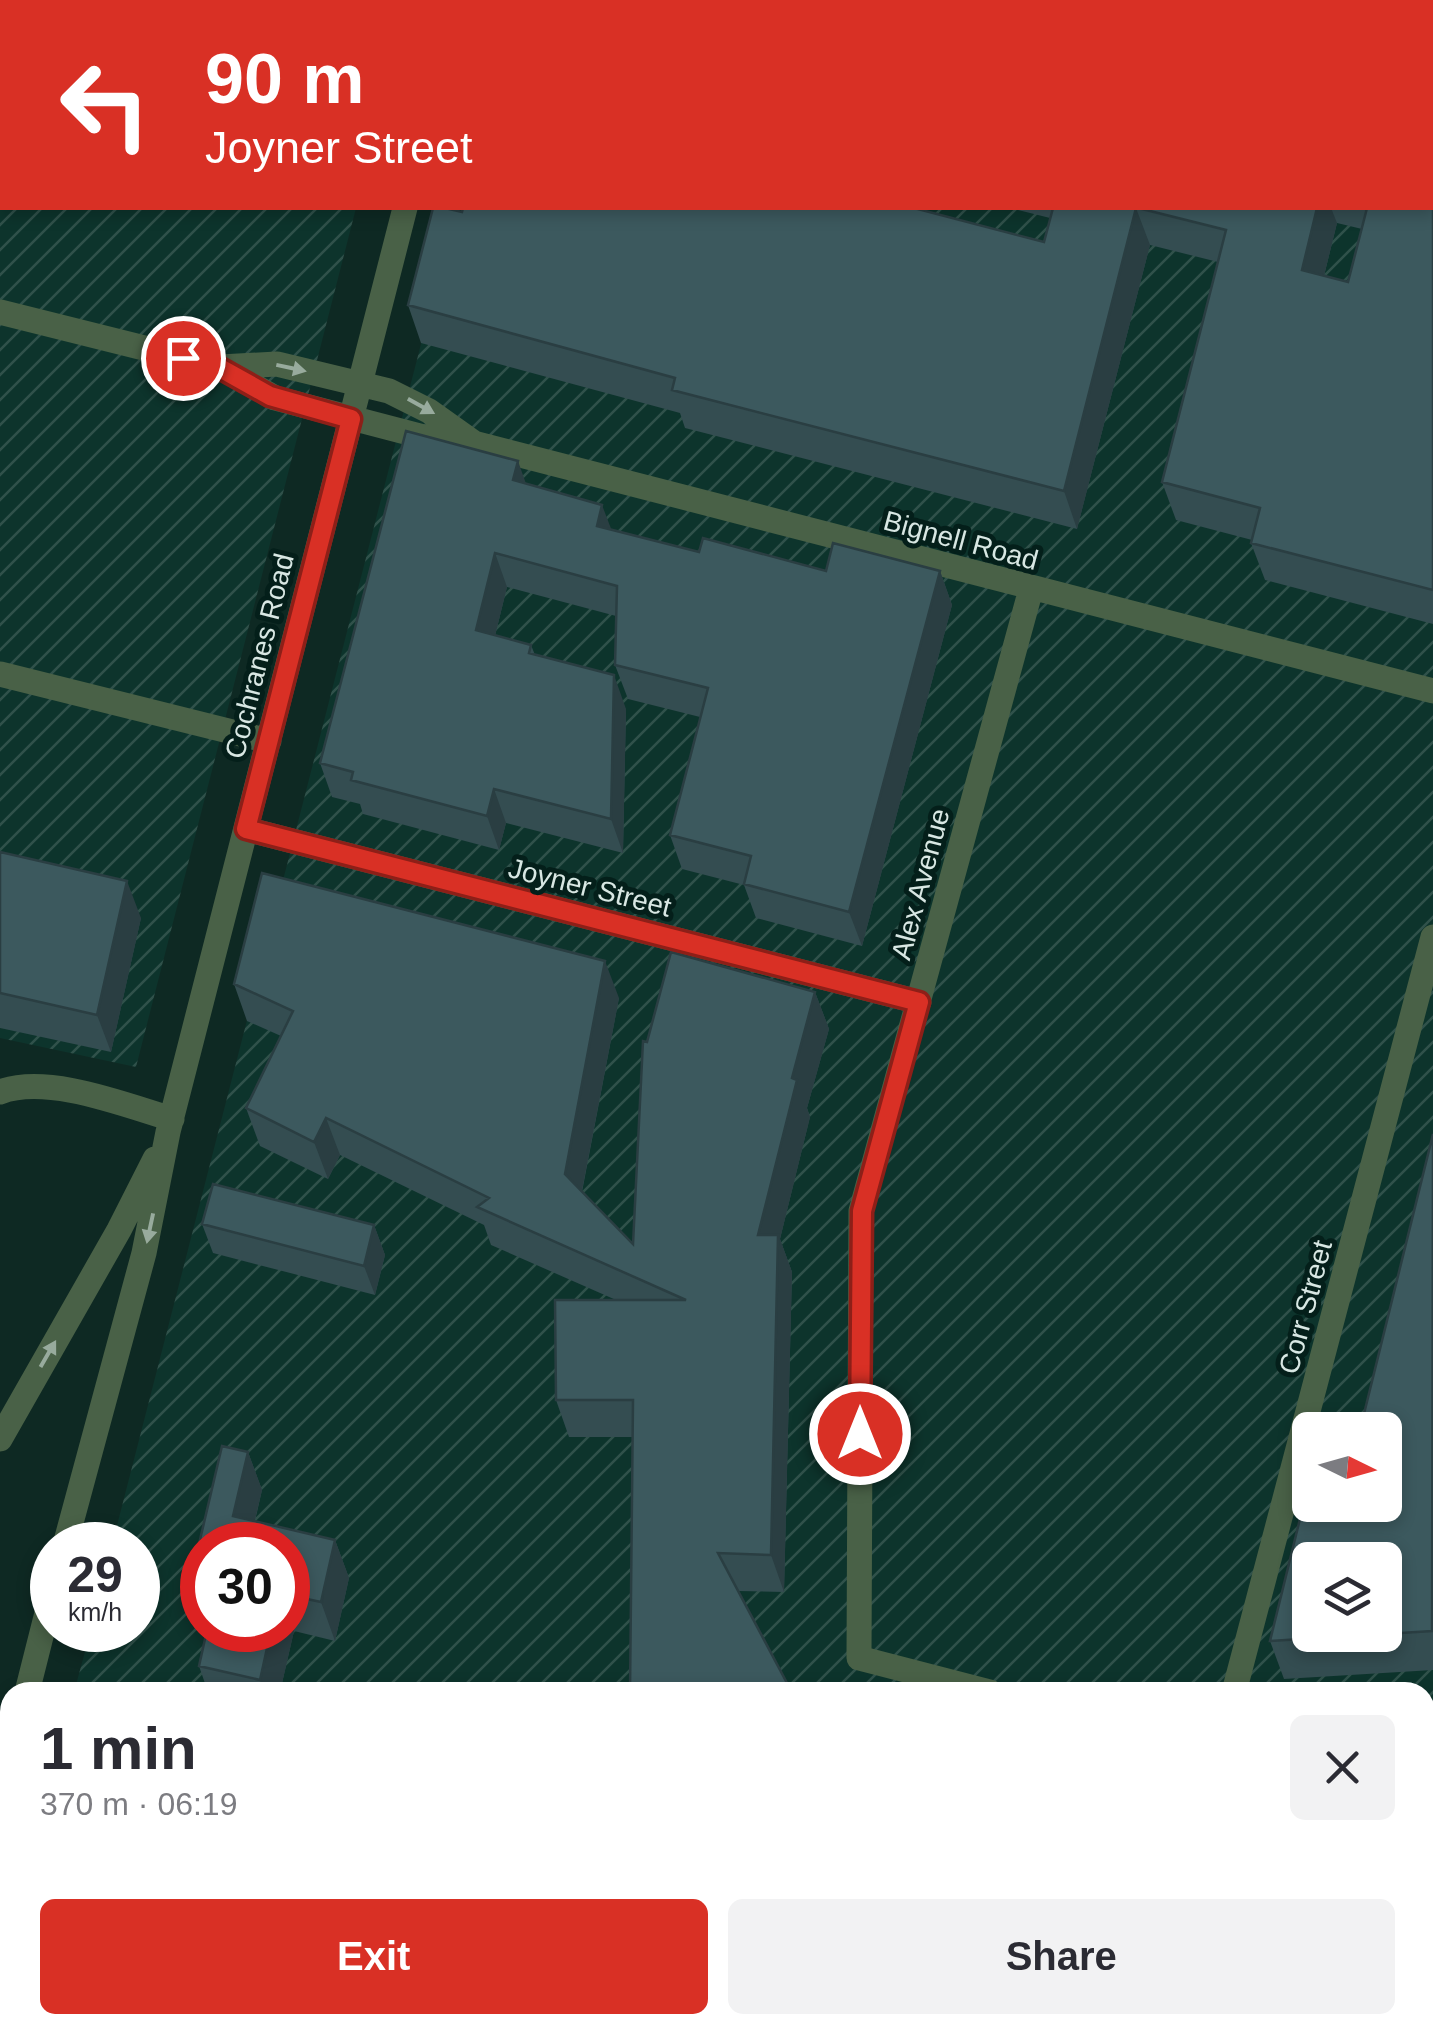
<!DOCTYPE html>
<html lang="en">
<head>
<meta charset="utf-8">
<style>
  :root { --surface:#fff; --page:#f2f2f3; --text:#2b2b33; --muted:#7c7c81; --accent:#d93025 }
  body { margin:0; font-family:Helvetica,sans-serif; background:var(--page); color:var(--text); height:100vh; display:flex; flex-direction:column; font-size:38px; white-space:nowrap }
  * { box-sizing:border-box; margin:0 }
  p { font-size:32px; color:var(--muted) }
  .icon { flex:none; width:55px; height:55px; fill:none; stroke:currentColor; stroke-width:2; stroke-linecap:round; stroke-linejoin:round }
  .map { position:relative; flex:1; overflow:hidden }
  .side { position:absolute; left:0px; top:1682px; width:1435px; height:352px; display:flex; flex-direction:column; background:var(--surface); border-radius:30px 30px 0 0; box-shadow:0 5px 15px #0003 }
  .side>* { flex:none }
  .banner { position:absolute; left:0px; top:0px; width:1435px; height:210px; box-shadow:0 5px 15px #0003; background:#d93025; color:#fff; overflow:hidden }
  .needle { width:65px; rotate:95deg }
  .buttons { position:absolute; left:1292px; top:1412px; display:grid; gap:20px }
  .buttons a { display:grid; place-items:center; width:110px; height:110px; border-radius:15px; background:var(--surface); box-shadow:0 5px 15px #0003; font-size:50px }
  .speed { position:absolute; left:30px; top:1522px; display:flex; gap:20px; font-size:50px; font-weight:700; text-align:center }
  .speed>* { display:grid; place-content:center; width:130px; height:130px; border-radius:50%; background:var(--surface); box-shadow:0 5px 15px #0003; line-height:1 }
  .speed small { font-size:25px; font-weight:400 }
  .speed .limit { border:15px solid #d22; background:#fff; color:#111 }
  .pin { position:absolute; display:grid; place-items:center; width:85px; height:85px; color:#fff; margin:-42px; border:5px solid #fff; border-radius:50%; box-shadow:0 2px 10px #0007 }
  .me { position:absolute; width:110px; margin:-55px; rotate:0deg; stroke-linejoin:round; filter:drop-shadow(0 0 8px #0008) }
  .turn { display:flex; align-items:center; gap:35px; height:210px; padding:0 40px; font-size:45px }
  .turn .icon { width:130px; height:130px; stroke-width:2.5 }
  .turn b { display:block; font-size:70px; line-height:85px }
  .round { display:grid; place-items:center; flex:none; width:105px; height:105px; border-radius:15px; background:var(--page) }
  .headline { display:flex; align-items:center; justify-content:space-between; height:170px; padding:0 40px }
  h1 { font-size:60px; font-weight:800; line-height:75px }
  .action { display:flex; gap:20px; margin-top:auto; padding:20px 40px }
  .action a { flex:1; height:115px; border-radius:15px; background:var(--accent); color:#fff; font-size:40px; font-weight:800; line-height:115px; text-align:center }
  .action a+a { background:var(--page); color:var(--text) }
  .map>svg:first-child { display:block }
  .industrial { fill:url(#industrial-furrows); fill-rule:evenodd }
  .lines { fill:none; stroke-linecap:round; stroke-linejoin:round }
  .minor { stroke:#496147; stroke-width:25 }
  .wall { fill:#344d51; fill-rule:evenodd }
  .shaded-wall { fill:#2a3e42 }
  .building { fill:#3c595e; stroke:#2a3e42; stroke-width:2.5 }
  .oneway { fill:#98ab9d }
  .route-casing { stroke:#8d1f18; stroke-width:25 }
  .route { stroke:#d93025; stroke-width:18 }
  .labels { text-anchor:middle; stroke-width:10; stroke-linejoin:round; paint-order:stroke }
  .street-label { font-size:28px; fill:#d8e7e3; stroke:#041f1a }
</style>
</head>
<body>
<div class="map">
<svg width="1433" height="2033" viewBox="0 0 1433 2033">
  <defs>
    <pattern id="industrial-furrows" width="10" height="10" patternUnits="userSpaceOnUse" patternTransform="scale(2.5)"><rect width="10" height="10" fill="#0d342c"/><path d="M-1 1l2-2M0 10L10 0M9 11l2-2" fill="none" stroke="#30514a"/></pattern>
  </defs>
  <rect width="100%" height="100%" fill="#0e2923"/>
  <path class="industrial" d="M0,0H410L2,2V208H356L136,1067L0,1038Z
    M510,0H1433V2033H0V1982L10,1943V2025H1425V1692H74L91,1630H138V1545H112L456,208H1432V2H509ZM1310,1430H1385V1505H1310ZM202,1545H288V1630H202ZM1310,1560H1385V1635H1310Z"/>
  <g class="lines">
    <path class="minor" d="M458,2L459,0
      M0,312L220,367L275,398L424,437L474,443L1433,691
      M220,367L277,364L389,391L429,411L474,443
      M0,674L269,741
      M246,829L919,1002
      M0,1092C47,1074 125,1105 172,1119
      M0,1439L119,1230L155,1159
      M65,1545L144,1253L168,1132L405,208
      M27,1692L52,1593
      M990,1692L859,1658L861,1211L1031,589
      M1234,1692L1433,937
      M1425,1756L1433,1755
      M0,1795L10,1757"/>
  </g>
  <path class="wall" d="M1433,0V624L1265,580L1251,543L1252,540L1176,520L1162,482L1218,262L1150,245L1077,529L685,428L680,413L421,343L408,305L462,212L1044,242L1050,218L1010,208H1432ZM1337,223L1362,229L1348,282L1324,276Z
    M526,484L612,530L699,552L826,571H940L952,605L862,946L756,918L744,885L682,869L670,835L700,717L628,699L615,665L616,616L507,587L495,636L531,645L535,655L626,709L623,853L506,823L499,850L363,814L360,804L332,797L320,763Z
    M0,852L141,918L111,1052L0,1028Z
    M234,984L619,998L582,1192L633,1244L647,1042L815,992L829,1029L807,1108L810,1117L780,1239L792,1272L784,1592L738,1591L633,1437H569L556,1400L616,1300L491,1245L484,1225L340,1155L328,1179L260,1146L246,1108L281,1036L247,1021Z
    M1433,1134V1670L1284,1679L1270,1641L1385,1505ZM1385,1560V1635H1310Z
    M202,1224L374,1225L385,1255L375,1295L213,1253Z
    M222,1446L248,1452L262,1490L255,1521L335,1540L349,1578L335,1641L294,1631L280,1692H208L199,1666L207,1630H288V1545H202V1609L191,1578Z
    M1425,1810L1433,1812V2033H1412L1381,2025H1425Z
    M4,2024L257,2033H7Z"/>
  <path class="shaded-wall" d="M1136,208L1150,245L1077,529L1064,491Z
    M1317,208H1331L1337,223L1316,308L1302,270Z
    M518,461L530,495L513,480Z
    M602,505L615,539L597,526Z
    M495,553L507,587L488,664L476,630Z
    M940,571L952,605L862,946L849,912Z
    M614,675L626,709L623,853L611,819Z
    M494,789L506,823L499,850L487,816Z
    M127,881L141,918L111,1052L97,1015Z
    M605,961L619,998L578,1211L565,1174Z
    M815,992L829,1029L807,1108L810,1117L780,1239L792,1272L784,1592L771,1555L758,1235L792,1078Z
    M326,1118L340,1155L328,1179L314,1142Z
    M374,1225L385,1255L375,1295L364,1266Z
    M248,1452L262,1490L249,1545L233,1516Z
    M335,1540L349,1578L335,1641L321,1602Z
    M288,1614L294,1631L280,1692H264L260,1680L271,1630H288Z
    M788,1685L791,1692H779Z
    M235,2025H259L257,2033H233Z"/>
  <path class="building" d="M539,0H1150L1160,2H539Z
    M1197,0H1433V590L1251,543L1260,508L1162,482L1226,230L1138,208H1317L1302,270L1348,282L1367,208H1432V2H1196Z
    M433,208H445L462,212L463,208H914L1044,242L1053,208H1136L1064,491L672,390L675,378L408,305Z
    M406,431L518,461L513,480L602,505L597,526L699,552L703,538L826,571L833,543L940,571L849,912L744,884L751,856L670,835L708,688L615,665L617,586L495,553L476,630L531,645L529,653L614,675L611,819L494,789L487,816L351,780L353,772L320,763Z
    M0,852L127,881L97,1015L0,993Z
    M262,873L605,961L565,1174L633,1244L643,1041L647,1042L671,952L815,992L792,1078L797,1080L758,1235H778L771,1555L718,1553L788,1685L779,1692H630L633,1400H556L555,1300H686L477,1207L489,1198L326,1118L314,1142L246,1108L293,1011L234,984Z
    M1433,1134L1432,1631L1385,1634V1560H1310V1635H1366L1270,1641L1310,1478V1505H1385V1430H1360Z
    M213,1184L374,1225L364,1266L202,1224Z
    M222,1446L248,1452L233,1516L335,1540L321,1602L288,1595V1545H202V1580L191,1578Z
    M207,1630H271L260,1680L199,1666Z
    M1425,1810L1433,1812V2004L1425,2001Z
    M10,2000V2025H235L233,2033H41L4,2024Z
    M447,2025H1301L1335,2033H445Z"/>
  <defs><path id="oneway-solid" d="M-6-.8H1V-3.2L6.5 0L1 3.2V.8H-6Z" transform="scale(2.5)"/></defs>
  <g class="oneway">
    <use href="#oneway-solid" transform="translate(291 368) rotate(12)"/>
    <use href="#oneway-solid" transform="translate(421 406) rotate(29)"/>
    <use href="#oneway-solid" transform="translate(150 1228) rotate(102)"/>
    <use href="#oneway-solid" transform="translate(48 1354) rotate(-60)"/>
  </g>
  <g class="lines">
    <defs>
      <path id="route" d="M183,358L220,368L270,396L351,419L246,829L919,1002L862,1211L860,1434"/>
    </defs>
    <use href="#route" class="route-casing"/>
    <use href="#route" class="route"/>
  </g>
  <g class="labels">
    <g class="street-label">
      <text transform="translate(961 540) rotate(15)" y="10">Bignell Road</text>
      <text transform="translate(259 656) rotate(-76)" y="10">Cochranes Road</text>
      <text transform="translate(920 884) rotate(-75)" y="10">Alex Avenue</text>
      <text transform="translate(590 887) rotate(14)" y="10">Joyner Street</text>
      <text transform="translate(1305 1307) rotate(-75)" y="10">Corr Street</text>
    </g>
  </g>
</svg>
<div class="buttons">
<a><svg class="needle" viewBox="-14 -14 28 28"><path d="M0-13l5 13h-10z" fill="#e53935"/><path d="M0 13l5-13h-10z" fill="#7c7c81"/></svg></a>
<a><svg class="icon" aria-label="layers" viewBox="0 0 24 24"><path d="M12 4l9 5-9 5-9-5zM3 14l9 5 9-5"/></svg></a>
</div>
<div class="speed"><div>29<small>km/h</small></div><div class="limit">30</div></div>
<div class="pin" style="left:183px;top:358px;background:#d93025"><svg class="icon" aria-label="arrive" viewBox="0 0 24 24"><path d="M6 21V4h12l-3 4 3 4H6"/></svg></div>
<svg class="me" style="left:860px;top:1434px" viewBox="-20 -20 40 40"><circle r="17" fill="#d93025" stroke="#fff" stroke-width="3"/><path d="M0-11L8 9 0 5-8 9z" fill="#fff"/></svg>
<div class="banner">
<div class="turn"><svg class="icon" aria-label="left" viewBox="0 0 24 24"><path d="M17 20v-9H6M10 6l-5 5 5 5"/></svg><div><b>90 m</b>Joyner Street</div></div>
</div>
<section class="side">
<div class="headline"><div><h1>1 min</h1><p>370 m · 06:19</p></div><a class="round"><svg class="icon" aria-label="close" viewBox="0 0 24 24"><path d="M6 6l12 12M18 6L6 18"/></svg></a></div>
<div class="action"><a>Exit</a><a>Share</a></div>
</section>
</div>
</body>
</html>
